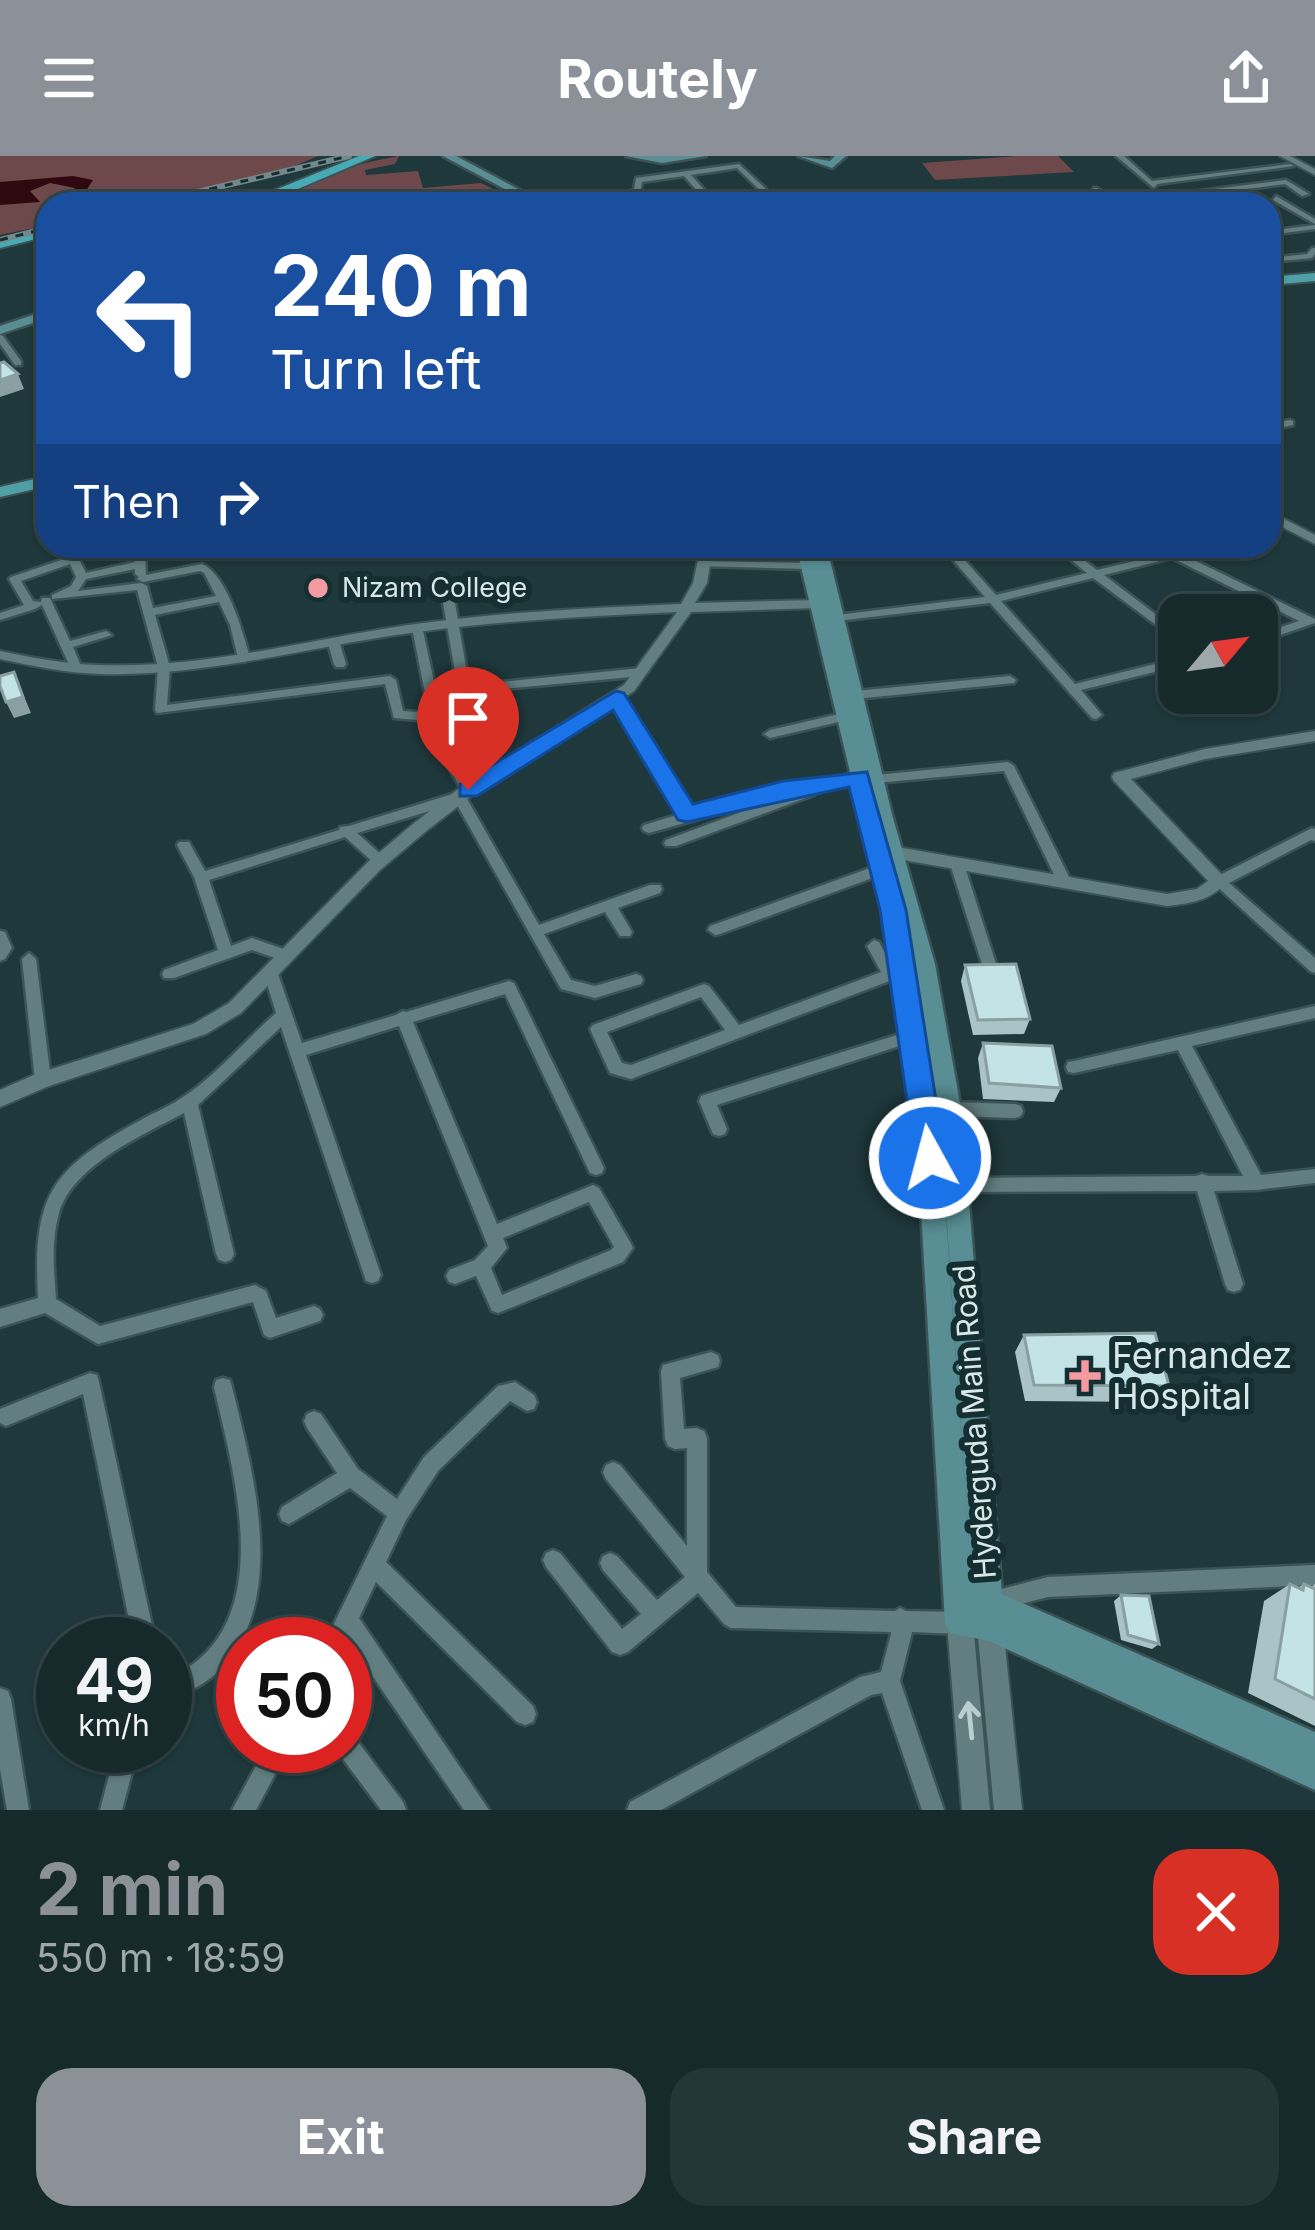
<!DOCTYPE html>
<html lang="en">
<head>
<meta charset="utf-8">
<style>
  :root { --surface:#162a2c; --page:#233638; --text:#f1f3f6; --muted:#9ea7a9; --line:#354648; --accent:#8c9099 }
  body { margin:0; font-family:Inter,sans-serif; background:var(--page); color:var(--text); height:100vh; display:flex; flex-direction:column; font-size:45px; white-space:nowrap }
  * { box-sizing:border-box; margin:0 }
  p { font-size:39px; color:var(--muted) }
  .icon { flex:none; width:66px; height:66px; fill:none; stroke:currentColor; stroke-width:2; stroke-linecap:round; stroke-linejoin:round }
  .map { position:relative; height:1654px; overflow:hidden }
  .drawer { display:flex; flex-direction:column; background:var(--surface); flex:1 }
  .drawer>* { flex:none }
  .top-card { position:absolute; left:36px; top:36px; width:1245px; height:366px; border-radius:36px; box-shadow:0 3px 9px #0004,0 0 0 3px var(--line); background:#1a4fa0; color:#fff; overflow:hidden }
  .needle { width:78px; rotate:61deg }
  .tools { position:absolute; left:1158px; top:438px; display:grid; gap:24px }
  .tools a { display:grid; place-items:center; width:120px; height:120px; border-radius:24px; background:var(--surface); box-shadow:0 3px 9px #0004,0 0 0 3px var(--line); font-size:60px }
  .speed { position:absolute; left:36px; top:1461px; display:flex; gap:24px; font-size:60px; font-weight:700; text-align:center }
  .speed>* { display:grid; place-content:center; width:156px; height:156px; border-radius:50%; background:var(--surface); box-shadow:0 3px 9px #0004,0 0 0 3px var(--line); line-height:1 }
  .speed small { font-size:30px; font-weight:400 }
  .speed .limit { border:18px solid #d22; background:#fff; color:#111 }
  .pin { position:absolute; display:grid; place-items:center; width:102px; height:102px; color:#fff; margin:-123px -51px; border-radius:50% 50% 50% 0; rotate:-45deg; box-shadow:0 0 12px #0007 }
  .pin .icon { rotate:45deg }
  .me { position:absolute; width:132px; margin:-66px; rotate:353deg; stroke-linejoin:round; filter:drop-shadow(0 0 9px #0008) }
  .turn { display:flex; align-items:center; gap:42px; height:252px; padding:0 36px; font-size:54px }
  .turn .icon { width:156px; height:156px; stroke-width:2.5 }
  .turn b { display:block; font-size:84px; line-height:102px }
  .then { display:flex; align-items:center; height:114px; padding:0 36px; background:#0003; gap:24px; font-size:45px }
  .round { display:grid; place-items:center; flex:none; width:126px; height:126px; border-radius:36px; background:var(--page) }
  .head { display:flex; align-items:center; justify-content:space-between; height:204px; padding:0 36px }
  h1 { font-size:72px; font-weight:700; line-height:90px; color:var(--accent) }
  .primary-button { display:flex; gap:24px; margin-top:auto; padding:24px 36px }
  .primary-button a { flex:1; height:138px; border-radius:36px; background:var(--accent); color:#fff; font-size:48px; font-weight:700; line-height:138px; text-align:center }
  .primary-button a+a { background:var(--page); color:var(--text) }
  header { display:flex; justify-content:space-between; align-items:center; height:156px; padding:0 36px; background:var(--accent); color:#fff; font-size:54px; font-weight:700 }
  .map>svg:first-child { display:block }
  .green { fill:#6d494b }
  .water { fill:#30080f }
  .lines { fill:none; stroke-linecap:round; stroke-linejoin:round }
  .minor-casing { stroke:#3c5356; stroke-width:5 }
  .tertiary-casing { stroke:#3c5356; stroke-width:4 }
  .secondary-casing { stroke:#3c5356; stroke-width:5 }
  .primary-casing { stroke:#3c5356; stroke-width:4 }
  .trunk-casing { stroke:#3c5356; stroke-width:4 }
  .minor { fill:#627e81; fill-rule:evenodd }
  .tertiary { fill:#627e81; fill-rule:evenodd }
  .secondary { fill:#588e94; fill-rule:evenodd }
  .primary { fill:#4f9fa7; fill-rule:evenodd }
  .trunk { fill:#48aab4; fill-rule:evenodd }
  .rail-casing { stroke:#73888b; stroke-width:6 }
  .rail { stroke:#142e31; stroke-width:3; stroke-dasharray:8; stroke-linecap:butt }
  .wall { fill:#a9c3c6 }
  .shaded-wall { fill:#899fa1 }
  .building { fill:#c4e3e6; stroke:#899fa1; stroke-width:3 }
  .oneway { stroke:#bacecf }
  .route { fill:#1a73e8; stroke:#114b97; stroke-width:3 }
  .poi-dot { fill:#f49aa1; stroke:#142e31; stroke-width:4.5 }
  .labels { text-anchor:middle; stroke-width:12; stroke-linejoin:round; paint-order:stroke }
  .far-poi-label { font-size:27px; fill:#d8e8e9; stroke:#142e31; text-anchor:start }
  .street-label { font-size:30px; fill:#d8e8e9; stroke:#142e31 }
  .near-poi-label { font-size:36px; fill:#d8e8e9; stroke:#142e31; text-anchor:start }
</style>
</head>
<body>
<header><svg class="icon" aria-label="menu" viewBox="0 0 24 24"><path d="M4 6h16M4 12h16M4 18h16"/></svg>Routely<svg class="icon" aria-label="share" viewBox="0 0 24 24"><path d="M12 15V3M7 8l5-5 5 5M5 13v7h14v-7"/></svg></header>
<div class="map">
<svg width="1315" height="1654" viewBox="0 0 1315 1654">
  <rect width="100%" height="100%" fill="#1e383b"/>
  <path class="green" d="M0,0H318L285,14L138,48H48V69L0,79Z
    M399,0L395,8L365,14L366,19L418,15L423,32L481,27L524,48H288C300,21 365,6 399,0Z
    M1018,0H1058L1074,16L935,24L922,7Z"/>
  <path class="water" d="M73,20L93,24L82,41L64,43L75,32L50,27L30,35L40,46L0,49V26Z"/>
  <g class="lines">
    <defs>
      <path id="minor" d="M1116,0H1124L1152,25L1290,8L1294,10L1157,28L1154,32Z
        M739,8L782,48H774L737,12L691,19L717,48H709L684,20L642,26L640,37L593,48H580L634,34L636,22Z
        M1286,24L1309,38L1302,40L1285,28L1174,42L1175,46L1139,48L1165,43L1163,41L1167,39Z
        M1094,32H1097L1119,48H1110L1091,36Z
        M1276,40L1315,63V68L1273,44Z
        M1080,43H1083L1085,48H1077L1076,45Z
        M1315,69V73L1269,79V75Z
        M1312,92H1315V98L1312,102L1269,106V102L1307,98Z
        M0,179L3,180L21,205V209H15L0,188Z
        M1290,264L1293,265V269L1269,274V268Z
        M62,390H72L86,417L135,406V393L139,390H158L145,395L146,419L202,408C227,419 243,476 250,502L244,506L238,502L230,469L219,446L155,459L170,511L167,549L390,520L396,524L403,555L429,557L412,472L418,469L422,470L447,587L475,634L473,637H463L435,587L430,565L394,562L385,528L157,557L155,554L158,511L137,434L52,443V439L71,430L76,421L70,408L21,425L33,445L41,446L42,442H50L70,485L106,475L112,479L73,491L81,510L75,514L71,513L42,449L35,453L0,464V457L24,449L9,423L11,421L67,402ZM135,413V418L139,421L137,423L143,426L200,415L204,417L216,440L153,452L147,430L141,427L78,435L86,423Z
        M941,390H952L996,439L1087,417L1054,390H1066L1097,414L1164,398L1152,390H1165L1315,463V467L1257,487V479L1299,465L1172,402L1104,419L1179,476V486L1093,422L1001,445L1075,528L1179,502V510L1081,534L1102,559L1096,563L1092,562L990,447L837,465L831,462L837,459L985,441Z
        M703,405L809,407L814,410L809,413L699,410L698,408Z
        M447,432L453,435L469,529L642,512L648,516L642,520L471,536L492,624L485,628L480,627L458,533L441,435Z
        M334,484L340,488L346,508L344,511H336L334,508L328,488Z
        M1010,520L1016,524L1014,527L855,543L849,539L855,535Z
        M617,538L623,542L692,655L783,629L859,617L866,621L859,625L813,633L816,636L814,639L676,690H666L664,687L666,684L798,635L649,677L644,675L642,672L644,669L680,658L611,542Z
        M843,557L847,558V564L770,582L764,578L770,574Z
        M1008,606L1014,610L1071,725L1069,729H1059L1004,615L876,627L869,623L876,619Z
        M459,636L466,641L539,769L650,729H660L662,733L660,737L618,752L632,776L630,780H620L605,756L544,778L571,824L595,830L636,818L641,820L643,824L641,828L595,842L561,833L456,647L357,677L385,702L387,705L385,708H375L345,681L209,724L231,790L252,782L292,796L294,800L287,806L252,794L174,822H164L162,818L164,814L218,794L194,721L177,689L179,686H189L205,715L339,674L340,671L349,670Z
        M1312,672L1315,673V685L1311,684L1229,727L1315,802V817L1310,815L1212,726L1214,722Z
        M957,703L964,708L996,808L989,814L982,808L950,708Z
        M881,708L886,709L888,713L886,717L720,778L715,779L708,774L710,770Z
        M0,775L5,776L12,792L5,803L0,805Z
        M874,784L879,786L893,812L903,808L908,810L910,814L908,818L631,923L610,917L590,873L593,869L704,828L709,830L739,869L881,816L867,790ZM701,841L725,874L631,909L622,907L607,876Z
        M29,797L36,803L51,924L49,929L43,931L37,929L35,924L22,803Z
        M271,812L276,814L278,818L302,887L396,859L403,855L406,856L509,825L514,827L604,1012L602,1017L596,1019L590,1017L505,838L413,866L497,1068L593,1029L599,1032L630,1086L633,1092L623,1106L498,1157L492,1155L476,1120L455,1128L449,1126L446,1120L449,1114L475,1104L488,1090L399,870L306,899L381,1119L378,1125L372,1127L366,1125L281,871L198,949L234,1098L231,1104L225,1106L219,1104L216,1098L184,957C143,979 73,1009 59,1057C51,1085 54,1115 56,1143L100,1170L255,1129L266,1135L276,1162L314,1150L320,1153L323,1159L320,1165L270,1182L264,1179L253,1146L98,1188L45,1157L0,1171V1153L38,1142C33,1041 49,1014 139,965C152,957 167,952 180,943C215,921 245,884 276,857L264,818L266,814ZM589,1046L614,1091L611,1094L502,1139L491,1112L507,1092L503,1082Z
        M1315,850V862L1192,890L1261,1019L1315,1013V1027L1256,1034L1214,1035L1243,1128L1240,1134L1234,1136L1228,1134L1225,1128L1197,1035L959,1036L953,1034L951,1029L953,1024L959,1022L1196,1020L1202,1018L1208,1020H1243L1178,894L1074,917L1068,916L1066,911L1068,906L1074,905Z
        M913,874L918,876L921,880L918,884L717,949L727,973L725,978L719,980L713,978L699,945L701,940L707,938Z
        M950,946L1015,948L1021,950L1023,955L1021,960L1015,962L950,960L944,958L942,953L944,948Z
        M711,1196L718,1199L720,1205L718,1211L680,1222L684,1273L697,1272L704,1275L707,1282V1416L736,1451L895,1455L900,1452L906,1455L960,1456L967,1460L971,1467L967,1474L960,1478L912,1476L900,1525L944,1654H922L882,1537L871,1539L661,1654H627L630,1646L860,1521L881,1516L891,1478V1476L731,1472L724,1468L698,1437L628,1496L620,1499L612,1496L546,1411L543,1404L546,1397L553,1394L560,1397L622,1473L641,1458L603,1414L600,1407L603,1400L610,1397L617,1400L657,1444L685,1421L606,1323L603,1316L606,1309L613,1306L620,1309L687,1390V1292L675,1293L668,1290L665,1283L661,1215L663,1209Z
        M90,1217L97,1219L99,1226L156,1488H134L83,1238L6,1270L0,1267V1253Z
        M223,1222L230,1224L232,1231C253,1316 292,1452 213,1520C200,1531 180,1540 165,1547V1524C175,1518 188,1513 197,1505C272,1444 232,1310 214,1231L216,1224Z
        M515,1226L534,1239L537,1246L534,1253L527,1255L510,1245L438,1315L406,1364L386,1406L533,1550L536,1558L533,1566L525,1569L517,1566L376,1426L359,1462L489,1654H464L348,1484L345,1491V1488H324L387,1360L350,1332L289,1368L282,1365L279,1358L282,1351L337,1317L307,1272L304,1265L307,1258L314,1255L321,1258L358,1313L397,1343L424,1301L498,1230Z
        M1315,1409V1429L1048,1441L990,1456L983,1453L980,1446L983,1439L990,1436L1048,1421Z
        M0,1532L8,1535L11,1543L29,1654H7L0,1613Z
        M345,1576L353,1579L403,1646L406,1654H381L337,1595L335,1590H345Z
        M117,1590H139L122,1654H100Z
        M267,1590H290L256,1654H232Z"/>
      <path id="tertiary" d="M1280,0H1290L1315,13V19Z
        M1269,355L1315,379V388L1269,364Z
        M701,390H713L707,427L695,447L817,444L824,448L817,452L691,456L634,535L474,638L425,676L380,714L241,857L206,878L49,930L0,951V934L36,918L193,868L229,847L368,706L413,668L462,630L624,529L677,456C588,460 498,465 410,477C308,491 204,521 100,518C66,517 33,510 0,503V495C33,502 65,508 99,509C203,513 306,484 408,469C498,456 590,452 681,448L693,427Z
        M1315,575V585L1205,603L1131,623L1225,722L1227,726C1210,745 1191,747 1167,750L880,700L872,694L880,688L1167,738L1197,733L1208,725L1114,625L1112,621L1114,617L1205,593Z
        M960,1454L969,1458L973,1467L990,1654H962L947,1467L951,1458Z
        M990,1457L999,1461L1003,1470L1022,1654H994L977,1470L981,1461Z"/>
      <path id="secondary" d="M443,0H456L546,48H533Z
        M626,0H706L662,7Z
        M798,0L830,5L835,0H846L832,12Z
        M48,154V162L0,178V170Z
        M796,390H812L813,395L820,391L828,396L893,662L935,808L961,953L1002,1438L1315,1576V1634L989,1485L950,1477L945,1467L918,1002L883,754ZM907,781L939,953L972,1432L942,1002Z"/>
      <path id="primary" d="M1315,117V125L1269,129V121Z
        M48,320V330L0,341V331Z"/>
      <path id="trunk" d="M359,0H375L272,44L209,43L155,48L209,35L270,36Z
        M48,72V80L0,92V84Z"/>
    </defs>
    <use href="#minor" class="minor-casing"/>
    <use href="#tertiary" class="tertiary-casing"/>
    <use href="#secondary" class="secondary-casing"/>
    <use href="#primary" class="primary-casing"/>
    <use href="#trunk" class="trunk-casing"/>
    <use href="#minor" class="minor"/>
    <use href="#tertiary" class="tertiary"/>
    <use href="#secondary" class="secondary"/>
    <use href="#primary" class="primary"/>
    <use href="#trunk" class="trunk"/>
    <defs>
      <path id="rail" d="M147,48L349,0
        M0,84L48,72"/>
    </defs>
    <use href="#rail" class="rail-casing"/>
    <use href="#rail" class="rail"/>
  </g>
  <path class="wall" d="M965,809L1030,863L1024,878L973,879L961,825Z
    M983,887L1061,932L1054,946L983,943L978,902Z
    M1024,1179L1169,1230L1156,1246L1025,1245L1015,1196Z
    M1290,1428L1298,1432L1304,1428L1311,1431L1315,1428V1570L1248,1537L1264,1445Z
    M1121,1439L1159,1488L1152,1493L1121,1484L1114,1445Z"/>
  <path class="shaded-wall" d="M18,218L24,233L0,241V224Z
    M14,516L31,557L14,562L6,546Z"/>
  <path class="building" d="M4,206L18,218L0,224V207Z
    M14,516L23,541L6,546L0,530V520Z
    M1016,808L1030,863L978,864L965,809Z
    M983,887L1052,890L1061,932L989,927Z
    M1155,1177L1169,1230L1034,1229L1024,1179Z
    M1290,1428L1303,1434L1304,1428L1315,1433V1431V1543L1275,1523Z
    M1121,1439L1149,1440L1159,1488L1128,1479Z"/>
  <defs><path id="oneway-shaft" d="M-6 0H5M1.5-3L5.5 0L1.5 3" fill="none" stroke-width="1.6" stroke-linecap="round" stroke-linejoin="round" transform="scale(3)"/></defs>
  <use class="oneway" href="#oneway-shaft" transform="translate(970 1564) rotate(-96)"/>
  <path class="route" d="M616,535L624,537L693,648L783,625L867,616L906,754L945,1002L941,1011L930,1015L919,1011L915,1002L880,754L849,631L687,666L678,664L613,554L477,640H460V628Z"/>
  <g class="poi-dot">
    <circle cx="318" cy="432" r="12"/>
    <path d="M1079 1202h12v12h12v12h-12v12h-12v-12h-12v-12h12z"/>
  </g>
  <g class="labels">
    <g class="far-poi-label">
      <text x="342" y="441">Nizam College</text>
    </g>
    <g class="street-label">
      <text transform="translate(975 1266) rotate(-94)" y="10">Hyderguda Main Road</text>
    </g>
    <g class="near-poi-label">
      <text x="1112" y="1212">Fernandez<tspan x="1112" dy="41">Hospital</tspan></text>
    </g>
  </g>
</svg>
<div class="tools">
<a><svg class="needle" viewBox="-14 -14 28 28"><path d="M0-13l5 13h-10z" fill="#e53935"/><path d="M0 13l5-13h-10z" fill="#9ea7a9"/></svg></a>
</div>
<div class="speed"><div>49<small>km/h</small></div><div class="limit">50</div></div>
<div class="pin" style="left:468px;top:634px;background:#d93025"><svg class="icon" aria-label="arrive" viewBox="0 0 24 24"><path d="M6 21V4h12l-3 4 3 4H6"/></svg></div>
<svg class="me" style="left:930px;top:1002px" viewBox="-20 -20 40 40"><circle r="17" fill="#1a73e8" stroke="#fff" stroke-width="3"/><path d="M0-11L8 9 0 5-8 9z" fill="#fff"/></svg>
<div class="top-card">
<div class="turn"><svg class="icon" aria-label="left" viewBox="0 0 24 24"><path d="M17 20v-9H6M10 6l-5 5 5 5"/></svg><div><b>240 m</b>Turn left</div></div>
<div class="then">Then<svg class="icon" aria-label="right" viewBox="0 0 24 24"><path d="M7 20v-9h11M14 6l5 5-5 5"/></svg></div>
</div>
</div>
<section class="drawer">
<div class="head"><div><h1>2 min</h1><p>550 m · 18:59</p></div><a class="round" style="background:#d93025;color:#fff"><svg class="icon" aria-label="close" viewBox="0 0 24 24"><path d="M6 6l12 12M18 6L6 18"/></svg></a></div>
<div class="primary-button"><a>Exit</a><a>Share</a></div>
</section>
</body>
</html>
